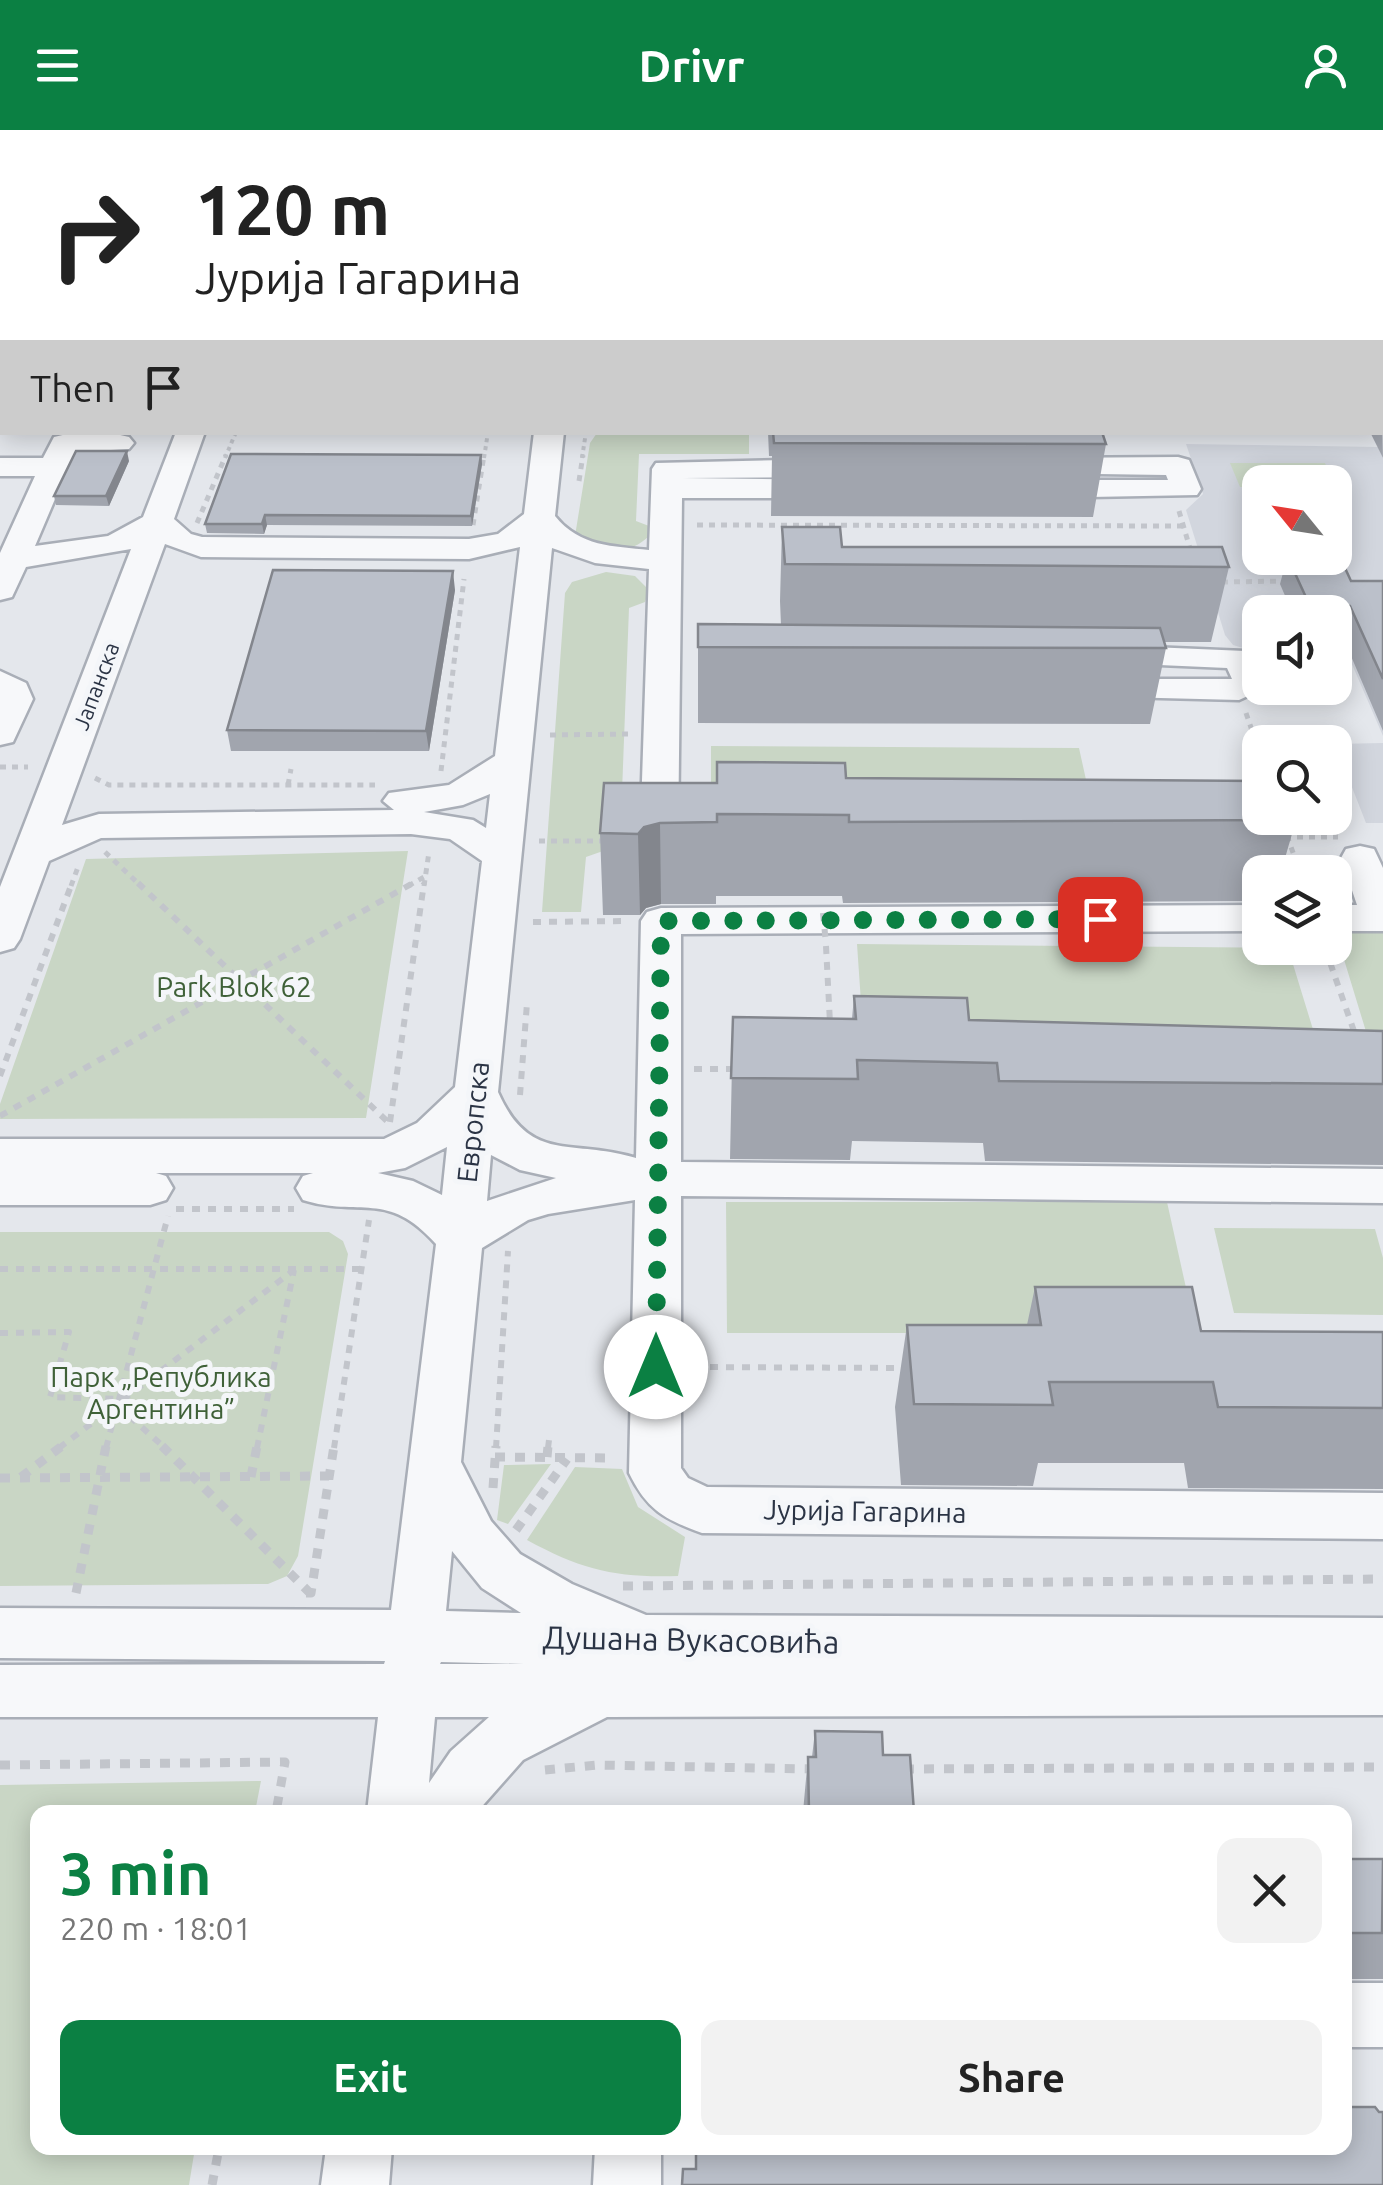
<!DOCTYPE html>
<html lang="en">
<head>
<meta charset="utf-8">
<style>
  :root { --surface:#fff; --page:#f2f2f2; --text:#222; --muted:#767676; --accent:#0b8043 }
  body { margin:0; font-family:Ubuntu,sans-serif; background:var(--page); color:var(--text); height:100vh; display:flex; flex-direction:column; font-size:38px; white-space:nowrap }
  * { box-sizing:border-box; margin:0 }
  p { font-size:32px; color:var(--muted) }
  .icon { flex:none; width:55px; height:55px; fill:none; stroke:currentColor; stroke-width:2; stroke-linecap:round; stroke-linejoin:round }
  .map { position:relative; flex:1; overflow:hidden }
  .sheet { position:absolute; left:30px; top:1675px; width:1322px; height:350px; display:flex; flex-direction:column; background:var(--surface); border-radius:20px; box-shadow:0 5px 25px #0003 }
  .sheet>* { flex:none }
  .banner { position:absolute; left:0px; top:0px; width:1385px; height:305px; box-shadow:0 5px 25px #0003; background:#fff; color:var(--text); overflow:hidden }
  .needle { width:65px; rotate:300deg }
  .tools { position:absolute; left:1242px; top:335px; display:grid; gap:20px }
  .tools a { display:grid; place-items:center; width:110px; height:110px; border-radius:20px; background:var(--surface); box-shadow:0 5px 25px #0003; font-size:50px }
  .pin { position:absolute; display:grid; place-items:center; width:85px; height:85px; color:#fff; margin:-42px; border-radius:20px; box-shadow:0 5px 15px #0006 }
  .me { position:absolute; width:110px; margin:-55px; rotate:0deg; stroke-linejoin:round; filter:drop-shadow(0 0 8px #0008) }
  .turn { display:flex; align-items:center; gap:35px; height:210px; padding:0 30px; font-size:45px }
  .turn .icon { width:130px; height:130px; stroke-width:2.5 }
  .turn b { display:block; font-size:70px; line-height:85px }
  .then { display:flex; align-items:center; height:95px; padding:0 30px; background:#0003; gap:20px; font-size:38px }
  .round { display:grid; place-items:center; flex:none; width:105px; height:105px; border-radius:20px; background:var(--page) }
  .headline { display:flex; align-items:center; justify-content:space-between; height:170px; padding:0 30px }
  h1 { font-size:60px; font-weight:700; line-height:75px; color:var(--accent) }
  .cta { display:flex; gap:20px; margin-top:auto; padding:20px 30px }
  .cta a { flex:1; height:115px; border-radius:20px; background:var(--accent); color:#fff; font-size:40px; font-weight:700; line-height:115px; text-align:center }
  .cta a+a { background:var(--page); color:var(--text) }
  header { display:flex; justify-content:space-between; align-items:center; height:130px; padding:0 30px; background:var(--accent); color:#fff; font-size:45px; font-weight:700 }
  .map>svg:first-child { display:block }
  .built { fill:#d2d6de; fill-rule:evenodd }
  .green { fill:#c9d6c5 }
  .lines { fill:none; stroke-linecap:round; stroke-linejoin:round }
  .minor-casing { stroke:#a9aeb7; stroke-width:5 }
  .path-far3 { stroke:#c2c5cb; stroke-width:4; stroke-dasharray:4 4; stroke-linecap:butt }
  .path-far2 { stroke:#c2c5cb; stroke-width:5; stroke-dasharray:6 6; stroke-linecap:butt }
  .path-far1 { stroke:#c2c5cb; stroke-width:6; stroke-dasharray:8 8; stroke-linecap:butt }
  .path { stroke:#c2c5cb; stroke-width:9; stroke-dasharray:10 10; stroke-linecap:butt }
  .minor { fill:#f7f8fa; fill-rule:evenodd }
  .path-bridge { stroke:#c2c5cb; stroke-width:6; stroke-dasharray:8 8; stroke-linecap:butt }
  .wall { fill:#a1a5ae }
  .shaded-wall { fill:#83868d }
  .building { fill:#bbc0ca; stroke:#83868d; stroke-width:2.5 }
  .route { stroke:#0b8043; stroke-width:18; stroke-dasharray:0 32.4 }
  .labels { text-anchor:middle; stroke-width:10; stroke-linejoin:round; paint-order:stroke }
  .far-street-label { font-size:22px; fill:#2b3445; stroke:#f4f6f9 }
  .park-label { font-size:28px; fill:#3f6138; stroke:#f4f6f9 }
  .street-label { font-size:28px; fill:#2b3445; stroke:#f4f6f9 }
  .near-street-label { font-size:32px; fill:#2b3445; stroke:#f4f6f9 }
</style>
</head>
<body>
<header><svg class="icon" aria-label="menu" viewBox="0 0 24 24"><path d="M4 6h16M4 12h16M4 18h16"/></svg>Drivr<svg class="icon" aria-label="person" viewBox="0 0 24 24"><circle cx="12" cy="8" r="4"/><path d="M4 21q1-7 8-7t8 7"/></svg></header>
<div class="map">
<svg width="1383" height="2055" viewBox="0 0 1383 2055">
  <rect width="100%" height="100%" fill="#e4e7ec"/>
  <path class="built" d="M1186,314L1378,317L1383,328V606L1348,525H1335V482H1260V523L1233,515L1225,505L1186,380L1203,364ZM1260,352H1335V428H1260Z
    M1383,613V693H1366L1335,614Z"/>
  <path class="green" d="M597,303H749V324H639L636,391L649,396V406C626,429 600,417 575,406L590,313Z
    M1230,333H1325L1333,352H1260V357H1240Z
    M606,442L635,446L649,460L645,472L629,478L620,715L586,727L581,782H542L565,463L572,452Z
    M711,616L1079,618L1094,686L711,683Z
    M408,721L366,988L0,989V974L86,729Z
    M1335,800H1383V931H1375Z
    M857,814L1288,818L1319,919L864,916Z
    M726,1072H1167L1196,1203H727Z
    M1214,1098L1375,1099L1383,1128V1185L1234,1183Z
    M0,1102H329L343,1111L348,1124L298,1426L287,1446L268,1454L0,1456Z
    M551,1334L508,1394L497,1390L504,1335Z
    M575,1337L622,1339L638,1377L685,1407L678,1446C616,1448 582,1440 527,1410Z
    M261,1651L255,1682H38V2018H195L189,2055H0V1655Z"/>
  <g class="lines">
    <defs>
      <path id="minor" d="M571,0H593V2H571Z
        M623,0H645V2H623Z
        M662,0H684V2H662Z
        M0,251H2V267H0Z
        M1382,270H1383V288H1382Z
        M176,302H205L174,389L191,404L202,407L469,409L498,404L524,384L534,302H564L555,386C580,417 613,416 649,420L652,339L656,333L832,329L843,332L847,338L843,344L832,347L682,348L832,350L843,353L847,359L843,365L832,368H682L678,711L672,719L659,723L646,719L640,711L649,439L595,433L552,418L498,962C530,1035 573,1008 636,1028L641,791L647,782L661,778L1260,775V801L681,804V1032L1383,1039V1073L681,1066V1338L688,1348L707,1357L1383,1363V1409L702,1403C664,1389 647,1380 629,1343L635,1070L548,1084L528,1090L482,1118L461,1332L491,1391L520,1424L572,1454L646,1485L1383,1488V1585L607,1587L523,1630L477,1682H367L378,1587H0V1535L384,1534L385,1531L0,1528V1478L391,1480L436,1114C387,1059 360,1088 303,1070L296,1058L303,1046L313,1043H156L166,1046L173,1058L166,1070L150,1075H0V1009H384L417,993L455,957L482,731L450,709L411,704L101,708L49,731L20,809L14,818L0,822V757L131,419L26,437L12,467L0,470V423L35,346H0V328H43L54,307C76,301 107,301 129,307L134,313L129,319L75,322L35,416L108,406L143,387ZM165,414L201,427L469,429L520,417L495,626L449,655L389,663L383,671L394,680L99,684L62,695ZM490,664L486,698L473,690L424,682L463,675ZM447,1017L442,1065L413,1051L378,1043L405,1038ZM491,1025L520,1040L556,1048L487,1071ZM452,1421L482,1458L521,1483L446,1481ZM441,1532L524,1534H440ZM435,1587H489L451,1621L429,1653Z
        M1178,327L1189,330L1201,359L1197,365L1036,368L1025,365L1021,359L1025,353L1036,350H1168L1166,345L1030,343L1026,337L1030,331L1041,328Z
        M1104,515L1245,521L1260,533V558H1265L1239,570L1082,566L1077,559L1082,552L1094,549H1232L1227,538L1092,532L1087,525L1092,518Z
        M0,541L26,553L33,569L13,612L0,615Z
        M1360,716L1374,719L1383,738V801H1335V775H1357L1341,728L1346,719Z
        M1345,1853H1383V1917H1345Z
        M326,2018H392L389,2055H321Z
        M595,2018H661V2055H593Z"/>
    </defs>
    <use href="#minor" class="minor-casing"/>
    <path class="path-far3" d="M347,2L353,0
      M225,328L236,302
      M484,328L488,302
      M582,328L586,302"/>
    <path class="path-far2" d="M579,351L583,325
      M1179,381L1191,422
      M197,393L226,325
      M473,395L484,325
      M697,395L1184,396
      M1222,452L1289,451
      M1246,583L1260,624
      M550,605L629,604
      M0,637H28
      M441,641L464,449
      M95,648L109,655H375
      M288,655L291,639
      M1287,706L1300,742
      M1285,707H1338
      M539,711H608
      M105,722L141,756
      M71,756L78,737
      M408,756L426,746
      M424,756L429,722"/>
    <path class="path-far1" d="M138,753L389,993
      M533,792L626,791
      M826,816L830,893
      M1325,818L1356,907
      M694,939H737
      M0,946L72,753
      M520,965L527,873
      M0,986L413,753
      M390,992L424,753
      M176,1079H294
      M0,1139H362
      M0,1203L69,1202L50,1267L120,1269
      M694,1237L907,1238
      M118,1276L165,1318
      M59,1318L294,1140
      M106,1318L168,1086
      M257,1318L294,1140
      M334,1318L369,1090
      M496,1318L508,1121
      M548,1318L549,1310"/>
    <path class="path" d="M162,1316L310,1463
      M495,1327L614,1328
      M547,1327L548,1316
      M21,1347L62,1316
      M251,1347L257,1316
      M0,1348L329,1346
      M493,1358L496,1316
      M516,1400L567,1329
      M623,1456L1383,1449
      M76,1463L106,1316
      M306,1463H311L334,1316
      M0,1635L285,1632L276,1682
      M904,1639L1383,1637
      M545,1640L597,1635L812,1639
      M212,2055L219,2018"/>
    <use href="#minor" class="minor"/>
    <path class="path-bridge" d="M823,783L826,814"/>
  </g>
  <path class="wall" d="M0,0H136L137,2H2V217H0Z
    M1382,288L1383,328L1370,302H1382Z
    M768,302H1102L1106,314L1093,387L771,386L772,326H769Z
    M481,325L482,334L472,396L267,395L264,404L207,403L205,394Z
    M129,331L109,376L56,375L54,366Z
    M782,397L842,417L1229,437L1211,512H1164L1166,518L1150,594L698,593V494L781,495L780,471Z
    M1287,428H1335L1351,451H1383V601L1342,505H1335V482H1292L1280,454Z
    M455,460L429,621H231L227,600Z
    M846,648L1291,688L1294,697L1281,742H1260V771L843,773L842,766H716V774H661L646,778L640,785H603L600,703L717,653Z
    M854,866L969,890L1383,901V1035L985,1031L983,1013L852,1011L850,1030L730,1029L733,887L852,889Z
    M1035,1157L1201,1201L1383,1202V1359L1188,1358L1184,1333H1038L1033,1356L901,1355L895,1277L907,1195H1027Z
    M815,1601L883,1625L914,1682H803L808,1627H812Z
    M1345,1729H1383V1849H1347L1345,1852Z"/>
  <path class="shaded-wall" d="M112,0H136L137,2H111Z
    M127,321L129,331L109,376L106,366Z
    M481,325L482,334L472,396L471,386Z
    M265,385L267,395L264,404L262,394Z
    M453,441L455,460L429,621L426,601Z
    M660,693L661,774L646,778L640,785L638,704L644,697Z"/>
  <path class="building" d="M0,0H112L111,2H2V20H0Z
    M1382,9H1383V195H1382Z
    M2,74V155H0V75Z
    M773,302H1102L1106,314L774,313Z
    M76,321H127L106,366H54Z
    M231,324L481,325L471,386L265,385L262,394H205Z
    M782,397H840L842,417H1222L1229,437L785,434Z
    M1335,425H1339L1351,451H1383V549L1350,476H1310L1288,428H1335Z
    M273,440L453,441L426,601L227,600Z
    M698,494L1160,498L1166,518L698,517Z
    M717,632L845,633L846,648L1260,651V688H1291L1294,697H1288L1284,690L849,692V685L717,684V692L660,693L644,697L638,704L600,703L604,653H717Z
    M854,866L967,868L969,890L1383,901V954L999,951L997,933L857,930L858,949L731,948L733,887L856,889Z
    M1035,1157H1192L1201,1201L1383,1202V1278L1218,1277L1213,1252H1049L1053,1275L914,1274L907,1195H1041Z
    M815,1601L882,1602L883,1625H910L914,1682H809L808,1627H816Z
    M1345,1729H1383L1382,1803H1345Z
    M1345,1977H1375L1379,1982H1383V2055H682L683,2039H696V2018H1345Z"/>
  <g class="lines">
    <path class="route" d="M656,1237L661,791L1100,789"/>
  </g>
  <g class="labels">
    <g class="far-street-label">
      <text transform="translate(96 556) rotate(-69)" y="8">Јапанска</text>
    </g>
    <g class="park-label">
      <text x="234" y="867">Park Blok 62</text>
      <text x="161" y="1257">Парк „Република<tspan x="161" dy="32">Аргентина”</tspan></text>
    </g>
    <g class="street-label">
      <text transform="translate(473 992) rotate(-84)" y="10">Европска</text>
      <text transform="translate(865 1381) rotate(1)" y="10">Јурија Гагарина</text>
    </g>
    <g class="near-street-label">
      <text transform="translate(691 1510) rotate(1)" y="11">Душана Вукасовића</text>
    </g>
  </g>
</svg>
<div class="tools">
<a><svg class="needle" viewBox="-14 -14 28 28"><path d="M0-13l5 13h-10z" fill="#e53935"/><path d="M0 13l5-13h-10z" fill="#767676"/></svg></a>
<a><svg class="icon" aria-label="sound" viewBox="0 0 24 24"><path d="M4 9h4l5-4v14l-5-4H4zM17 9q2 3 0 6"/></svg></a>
<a><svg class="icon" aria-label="search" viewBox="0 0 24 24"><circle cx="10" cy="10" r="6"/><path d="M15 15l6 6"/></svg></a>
<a><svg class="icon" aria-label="layers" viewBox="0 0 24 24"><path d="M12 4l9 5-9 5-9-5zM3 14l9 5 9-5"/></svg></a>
</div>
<div class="pin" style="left:1100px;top:789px;background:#d93025"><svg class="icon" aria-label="arrive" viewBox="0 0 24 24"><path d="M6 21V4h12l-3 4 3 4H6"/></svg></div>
<svg class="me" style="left:656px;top:1237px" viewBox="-20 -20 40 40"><circle r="19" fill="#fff"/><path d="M0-13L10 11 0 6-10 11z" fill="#0b8043"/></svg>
<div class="banner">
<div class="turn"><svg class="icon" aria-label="right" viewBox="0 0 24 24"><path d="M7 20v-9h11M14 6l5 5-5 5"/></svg><div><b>120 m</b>Јурија Гагарина</div></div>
<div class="then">Then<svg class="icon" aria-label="arrive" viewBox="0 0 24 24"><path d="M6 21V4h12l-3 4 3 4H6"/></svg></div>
</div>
<section class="sheet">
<div class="headline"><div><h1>3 min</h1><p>220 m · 18:01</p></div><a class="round"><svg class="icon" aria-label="close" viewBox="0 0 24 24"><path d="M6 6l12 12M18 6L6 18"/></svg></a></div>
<div class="cta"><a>Exit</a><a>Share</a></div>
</section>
</div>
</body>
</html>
